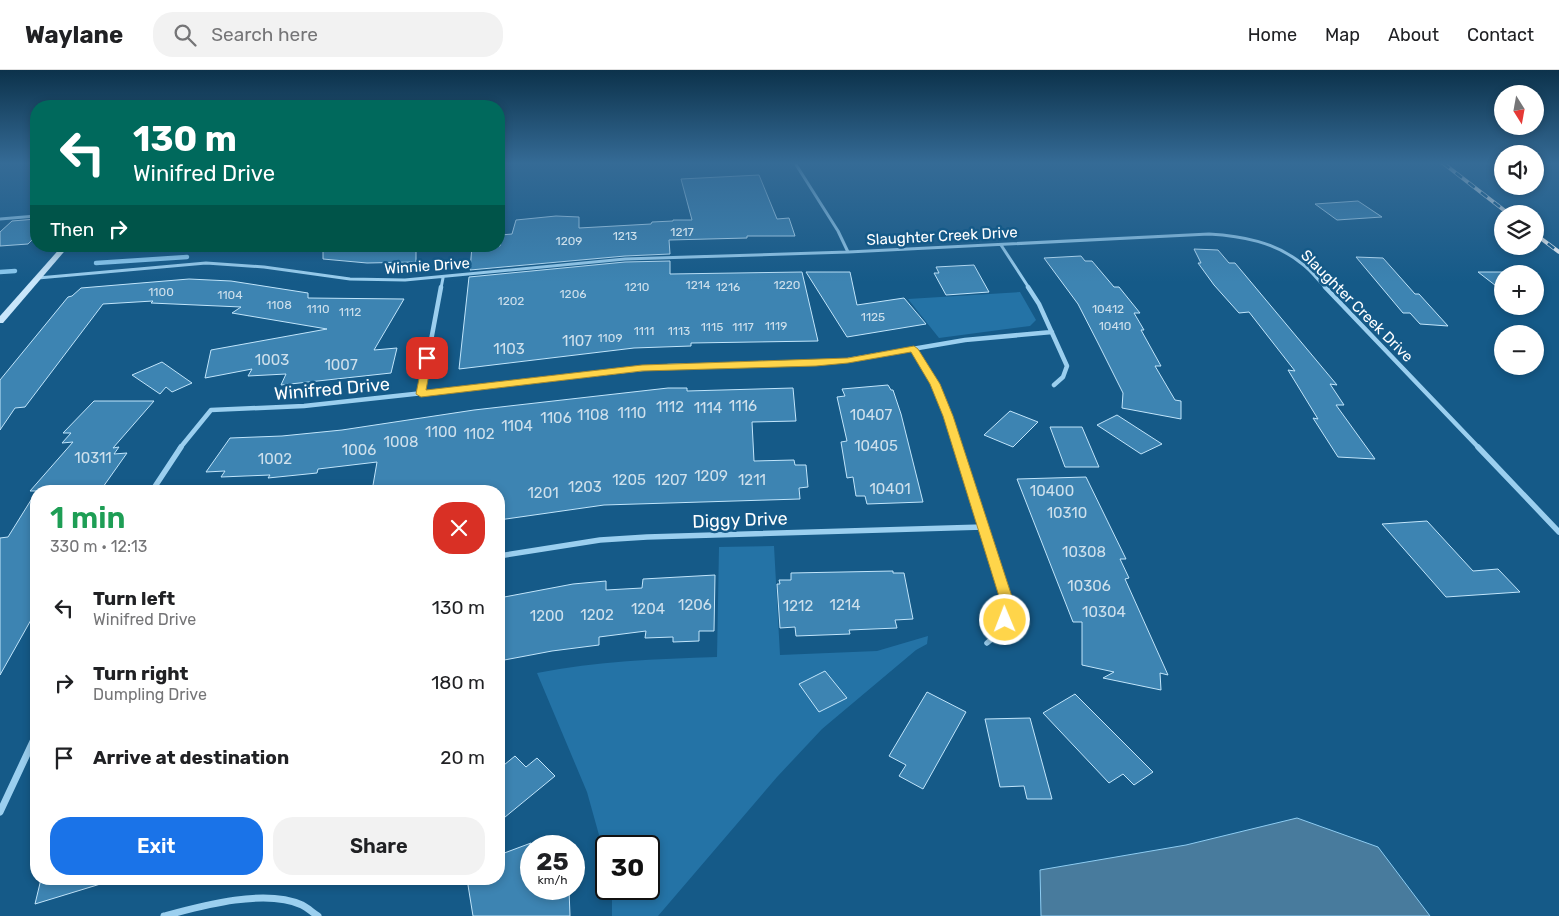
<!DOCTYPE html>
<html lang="en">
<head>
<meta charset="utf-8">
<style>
  :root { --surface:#fff; --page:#f2f2f2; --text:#202124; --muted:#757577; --line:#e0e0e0; --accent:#1a73e8 }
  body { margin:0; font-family:Rubik,sans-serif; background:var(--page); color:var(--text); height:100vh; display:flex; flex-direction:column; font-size:19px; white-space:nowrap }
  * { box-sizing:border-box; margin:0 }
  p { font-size:16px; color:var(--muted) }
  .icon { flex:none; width:28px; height:28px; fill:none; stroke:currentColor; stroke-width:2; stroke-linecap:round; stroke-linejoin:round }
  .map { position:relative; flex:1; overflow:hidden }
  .side { position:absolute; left:30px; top:415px; width:475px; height:400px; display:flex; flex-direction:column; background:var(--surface); border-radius:20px; box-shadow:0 2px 8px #0003 }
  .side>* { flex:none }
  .hud { position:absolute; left:30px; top:30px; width:475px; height:152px; border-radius:20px; box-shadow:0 2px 8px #0003; background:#00695c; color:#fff; overflow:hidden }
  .needle { width:32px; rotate:169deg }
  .buttons { position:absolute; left:1494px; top:15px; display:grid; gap:10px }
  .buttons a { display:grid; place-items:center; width:50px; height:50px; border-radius:50%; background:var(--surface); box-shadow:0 2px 8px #0003; font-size:25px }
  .speed { position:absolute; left:520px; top:765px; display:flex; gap:10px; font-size:25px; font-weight:700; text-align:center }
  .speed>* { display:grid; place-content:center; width:65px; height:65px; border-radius:50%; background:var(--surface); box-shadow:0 2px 8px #0003; line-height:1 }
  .speed small { font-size:12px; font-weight:400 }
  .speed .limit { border:2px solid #111; border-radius:8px; background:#fff; color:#111 }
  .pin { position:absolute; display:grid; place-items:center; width:42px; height:42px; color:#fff; margin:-21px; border-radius:10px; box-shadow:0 2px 8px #0006 }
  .me { position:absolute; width:55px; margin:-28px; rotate:359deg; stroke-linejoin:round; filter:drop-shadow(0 0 4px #0008) }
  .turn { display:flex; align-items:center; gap:18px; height:105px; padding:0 20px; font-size:22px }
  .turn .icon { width:65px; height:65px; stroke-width:2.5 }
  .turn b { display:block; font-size:35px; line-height:42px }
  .then { display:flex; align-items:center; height:48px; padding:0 20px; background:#0003; gap:10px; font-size:19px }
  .round { display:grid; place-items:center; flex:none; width:52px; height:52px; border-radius:20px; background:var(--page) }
  .head { display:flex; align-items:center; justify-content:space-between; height:85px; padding:0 20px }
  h1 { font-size:30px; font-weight:600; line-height:38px; color:#1e9e55 }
  .action { display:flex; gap:10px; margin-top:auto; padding:10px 20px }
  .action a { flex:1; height:58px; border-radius:20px; background:var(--accent); color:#fff; font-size:20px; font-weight:600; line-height:58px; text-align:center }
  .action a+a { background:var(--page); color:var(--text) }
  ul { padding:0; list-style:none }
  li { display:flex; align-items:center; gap:15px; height:75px; padding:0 20px }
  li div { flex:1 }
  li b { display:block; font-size:19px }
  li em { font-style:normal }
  header { display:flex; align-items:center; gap:30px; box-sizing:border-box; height:70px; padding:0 25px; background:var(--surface); border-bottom:1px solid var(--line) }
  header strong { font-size:24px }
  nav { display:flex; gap:28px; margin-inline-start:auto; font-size:18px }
  .search { width:350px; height:45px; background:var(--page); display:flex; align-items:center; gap:12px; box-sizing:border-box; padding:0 18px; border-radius:20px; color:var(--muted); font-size:19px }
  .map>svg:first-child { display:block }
  .green { fill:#2473a6 }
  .water { fill:#487b9d; stroke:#8dccf2 }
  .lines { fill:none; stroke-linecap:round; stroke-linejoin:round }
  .stream { stroke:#8dccf2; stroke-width:4.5 }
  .building { fill:#3d84b2; stroke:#c1e5fb }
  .street-far3 { stroke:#9bcfef; stroke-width:3 }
  .street-far2 { stroke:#9bcfef; stroke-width:4.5 }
  .street-far1 { stroke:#9bcfef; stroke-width:5.5 }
  .street { stroke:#9bcfef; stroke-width:7 }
  .secondary { fill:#c9e6fa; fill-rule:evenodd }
  .rail-casing { stroke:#fff; stroke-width:4 }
  .rail { stroke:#155a88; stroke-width:2.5; stroke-dasharray:8; stroke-linecap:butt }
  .route { fill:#ffd54a; stroke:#a68a30 }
  .labels { text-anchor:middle; stroke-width:5; stroke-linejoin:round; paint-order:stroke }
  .far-number-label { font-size:12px; fill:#cee0ec }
  .far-street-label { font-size:15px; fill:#fff; stroke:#155a88 }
  .number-label { font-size:15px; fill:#cee0ec }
  .street-label { font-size:18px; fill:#fff; stroke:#155a88 }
</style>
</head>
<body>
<header>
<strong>Waylane</strong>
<div class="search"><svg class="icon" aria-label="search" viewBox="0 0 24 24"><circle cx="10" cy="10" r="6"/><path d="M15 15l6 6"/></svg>Search here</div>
<nav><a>Home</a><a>Map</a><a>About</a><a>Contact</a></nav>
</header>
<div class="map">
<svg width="1559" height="846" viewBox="0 0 1559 846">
  <rect width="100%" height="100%" fill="#155a88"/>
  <path class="green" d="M1020,222L1036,250L1030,256L939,268L908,229Z
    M774,476L780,585L877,581L928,566L927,574L916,580L822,659L777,707L658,846H612V819H649V776H606V790L587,722L537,603C597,591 656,589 717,587L719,477Z"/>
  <path class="water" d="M1297,748L1378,777L1430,846H1041L1040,800L1186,775Z"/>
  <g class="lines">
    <path class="stream" d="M96,193L187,187
      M0,202L15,201"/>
  </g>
  <path class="building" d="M759,105L777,149L789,148L795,166H747V168L669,170L670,184L625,186L470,200L472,176H500L501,165L512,164L516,150L556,146L579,147V158L651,154L652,152L673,151V150H692L681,109Z
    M1358,131L1382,147L1337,150L1315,134Z
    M36,149V166L28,174L0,176V162L12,151Z
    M323,176H374L416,181V192L367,193L323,189Z
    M1194,179L1218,180L1229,193H1235L1337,315L1330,314L1344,335H1336L1375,389L1338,387L1313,348L1318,349L1288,300L1295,301L1249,242L1239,243L1214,215L1198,193H1201Z
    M1081,186L1085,191H1092L1114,217H1119L1140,243H1134L1144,260H1141L1161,296H1155L1175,330L1181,331V349L1122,338L1123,323L1098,273L1078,234L1044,188Z
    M1356,187L1383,188L1415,224H1419L1448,256L1420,254L1410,243H1403Z
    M670,191V204L802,202L818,271L691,273V276L634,278L459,299L469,207L625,192Z
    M974,195L989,222L946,225L934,203H939L936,197Z
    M806,202H850L857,235L904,228L926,254L847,267Z
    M1478,202H1515L1518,204H1502V219H1500Z
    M189,209L231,211L308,223V228L404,229L374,280L397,278L391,303L281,315L286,304L248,306L252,299L205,308L211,280L327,259L232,243L241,237L151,233L153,231L103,234L25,337L15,338L0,360V310L68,227L72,226L81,218Z
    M162,292L192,313L172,322L166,317L160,324L132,305Z
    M888,315L891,320H893L901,344L923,432L867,434L865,426H856L853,407L847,408L841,372L847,371L837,327L845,326L842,319Z
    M668,318H687V321L793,318L796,351L752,352L754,391L794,390L795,395H806L808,417L799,418L800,429L604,435L499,450V421H372L377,392L318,399L317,403L268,408L270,405L221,407L225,401L206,402L230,368L282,366L342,360L474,340Z
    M94,331H154L113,378L119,377L114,384L127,383L103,417H97L94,421H30L73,372L62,373L71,363H63Z
    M1010,341L1038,352L1013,377L984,365Z
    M1117,345L1162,374L1141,384L1097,355Z
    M1050,357H1082L1099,397H1065Z
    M1086,407L1126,489H1120L1129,508L1125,509L1168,605L1160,603L1161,620L1103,608L1114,602L1082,595V552H1073L1017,409Z
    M36,422V541L0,605V468L8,467Z
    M1427,451L1473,501L1498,499L1520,522L1446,527L1382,454Z
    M893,501V503H904L913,549L895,550L897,558L849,560L850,564L796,566L795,557L780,558L777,514H780L779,510H791V503Z
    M715,505L714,561H699V571L673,572V567L645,568L646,561L599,567V575L552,581L499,591V528L573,514L606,511V520L642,518L643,509Z
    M825,601L847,628L819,642L799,614Z
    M927,622L966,642L923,719L899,706L906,695L889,686Z
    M1075,624L1153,702L1134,715L1123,704L1109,713L1043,643Z
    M1030,648L1052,729H1027L1024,716L1000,717L985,649Z
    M515,686L526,697L537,688L555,706L499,752V699Z
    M531,773V819H569L570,846H473L467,809H499V785Z
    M41,809H106L107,812L35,834Z"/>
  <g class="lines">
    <path class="street-far3" d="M795,93L838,161L848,182L1209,164C1242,166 1275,172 1301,193C1311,200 1318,210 1326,218
      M0,149L36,146
      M1001,175L1029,218
      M38,208L206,193L264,197L350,209L405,210L625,189L848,182
      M441,218L443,208"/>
    <path class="street-far2" d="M1028,217L1039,234L1067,296L1063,307L1054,315
      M1325,217L1479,378
      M914,279L943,330L958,378
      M421,324L441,217
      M180,378L211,340L304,336L669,296L816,293L848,290L965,270L1052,262"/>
    <path class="street-far1" d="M958,377L1008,536L1000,562L987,573
      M1478,377L1559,462
      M152,421L181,377
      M499,486L600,470L647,467L983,457"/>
    <path class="street" d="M0,742L36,665
      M164,846C201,836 265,818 302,835C308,838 313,843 318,846"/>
    <path class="secondary" d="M62,176H69L3,253H0V246Z"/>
    <defs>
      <path id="rail" d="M1443,93L1509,144
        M1535,164L1559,182"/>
    </defs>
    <use href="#rail" class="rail-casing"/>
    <use href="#rail" class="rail"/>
  </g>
  <linearGradient id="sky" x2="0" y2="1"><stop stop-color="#0c324b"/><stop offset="0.44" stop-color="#356b96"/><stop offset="1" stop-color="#356b96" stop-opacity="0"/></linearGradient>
  <rect width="1559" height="212" fill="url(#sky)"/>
  <path class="route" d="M914,276L918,279L940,314L953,346L1015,536L1010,554L1005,556L1001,554L999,550L1002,536L943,346L930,314L911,282L848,293L816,296L642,301L421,327L416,324L423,288L427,285L432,288L426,320L642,295L848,288Z"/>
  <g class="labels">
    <g class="far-number-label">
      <text x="682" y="166">1217</text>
      <text x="625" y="170">1213</text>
      <text x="569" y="175">1209</text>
      <text x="698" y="219">1214</text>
      <text x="787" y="219">1220</text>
      <text x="637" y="221">1210</text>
      <text x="728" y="221">1216</text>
      <text x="161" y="226">1100</text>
      <text x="573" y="228">1206</text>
      <text x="230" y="229">1104</text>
      <text x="511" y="235">1202</text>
      <text x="279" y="239">1108</text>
      <text x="318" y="243">1110</text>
      <text x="1108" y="243">10412</text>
      <text x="350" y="246">1112</text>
      <text x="873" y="251">1125</text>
      <text x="776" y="260">1119</text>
      <text x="1115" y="260">10410</text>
      <text x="712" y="261">1115</text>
      <text x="743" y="261">1117</text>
      <text x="644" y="265">1111</text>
      <text x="679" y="265">1113</text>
      <text x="610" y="272">1109</text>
    </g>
    <g class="far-street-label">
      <text transform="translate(942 166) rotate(-3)" y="5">Slaughter Creek Drive</text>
      <text transform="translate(427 196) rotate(-4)" y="5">Winnie Drive</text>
      <text transform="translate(1357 236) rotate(45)" y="5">Slaughter Creek Drive</text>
    </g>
    <g class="number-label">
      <text x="577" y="276">1107</text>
      <text x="509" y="284">1103</text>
      <text x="272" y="295">1003</text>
      <text x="341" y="300">1007</text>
      <text x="743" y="341">1116</text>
      <text x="670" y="342">1112</text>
      <text x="708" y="343">1114</text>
      <text x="632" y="348">1110</text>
      <text x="593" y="350">1108</text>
      <text x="871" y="350">10407</text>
      <text x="556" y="353">1106</text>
      <text x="517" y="361">1104</text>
      <text x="441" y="367">1100</text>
      <text x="479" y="369">1102</text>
      <text x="401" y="377">1008</text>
      <text x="876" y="381">10405</text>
      <text x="359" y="385">1006</text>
      <text x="93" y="393">10311</text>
      <text x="275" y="394">1002</text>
      <text x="711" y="411">1209</text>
      <text x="629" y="415">1205</text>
      <text x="671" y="415">1207</text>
      <text x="752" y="415">1211</text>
      <text x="585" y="422">1203</text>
      <text x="890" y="424">10401</text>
      <text x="1052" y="426">10400</text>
      <text x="543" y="428">1201</text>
      <text x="1067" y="448">10310</text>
      <text x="1084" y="487">10308</text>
      <text x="1089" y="521">10306</text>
      <text x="695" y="540">1206</text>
      <text x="845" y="540">1214</text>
      <text x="798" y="541">1212</text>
      <text x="648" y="544">1204</text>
      <text x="1104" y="547">10304</text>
      <text x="597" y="550">1202</text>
      <text x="547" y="551">1200</text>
    </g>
    <g class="street-label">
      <text transform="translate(332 319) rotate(-5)" y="6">Winifred Drive</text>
      <text transform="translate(740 450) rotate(-2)" y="6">Diggy Drive</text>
    </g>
  </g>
</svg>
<div class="buttons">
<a><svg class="needle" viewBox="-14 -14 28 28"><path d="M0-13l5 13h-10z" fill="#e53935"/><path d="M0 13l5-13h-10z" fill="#757577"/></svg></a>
<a><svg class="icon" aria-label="sound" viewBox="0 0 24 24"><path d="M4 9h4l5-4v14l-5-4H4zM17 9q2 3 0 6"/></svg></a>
<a><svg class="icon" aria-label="layers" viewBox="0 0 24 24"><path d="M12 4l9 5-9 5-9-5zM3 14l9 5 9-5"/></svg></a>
<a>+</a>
<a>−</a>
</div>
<div class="speed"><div>25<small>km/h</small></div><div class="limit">30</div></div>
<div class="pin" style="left:427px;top:288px;background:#d93025"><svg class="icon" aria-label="arrive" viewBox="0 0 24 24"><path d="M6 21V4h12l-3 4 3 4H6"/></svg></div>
<svg class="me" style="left:1005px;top:550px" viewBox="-20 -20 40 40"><circle r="17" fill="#ffd54a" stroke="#fff" stroke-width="3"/><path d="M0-11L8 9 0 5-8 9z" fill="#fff"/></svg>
<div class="hud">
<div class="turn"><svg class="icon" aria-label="left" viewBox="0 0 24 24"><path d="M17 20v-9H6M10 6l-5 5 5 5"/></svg><div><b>130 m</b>Winifred Drive</div></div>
<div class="then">Then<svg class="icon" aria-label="right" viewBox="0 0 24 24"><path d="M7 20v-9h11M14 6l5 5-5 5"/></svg></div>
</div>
<section class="side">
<div class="head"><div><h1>1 min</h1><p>330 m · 12:13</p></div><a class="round" style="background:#d93025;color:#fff"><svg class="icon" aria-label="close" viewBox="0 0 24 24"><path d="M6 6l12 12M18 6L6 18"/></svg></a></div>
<ul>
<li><svg class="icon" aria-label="left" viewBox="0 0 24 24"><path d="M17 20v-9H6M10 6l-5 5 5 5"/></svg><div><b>Turn left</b><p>Winifred Drive</p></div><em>130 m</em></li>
<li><svg class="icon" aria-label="right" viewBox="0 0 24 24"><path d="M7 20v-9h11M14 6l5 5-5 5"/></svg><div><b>Turn right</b><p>Dumpling Drive</p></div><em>180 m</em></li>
<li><svg class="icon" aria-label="arrive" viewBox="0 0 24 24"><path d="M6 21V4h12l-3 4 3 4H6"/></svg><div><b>Arrive at destination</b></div><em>20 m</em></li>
</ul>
<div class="action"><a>Exit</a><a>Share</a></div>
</section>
</div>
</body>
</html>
